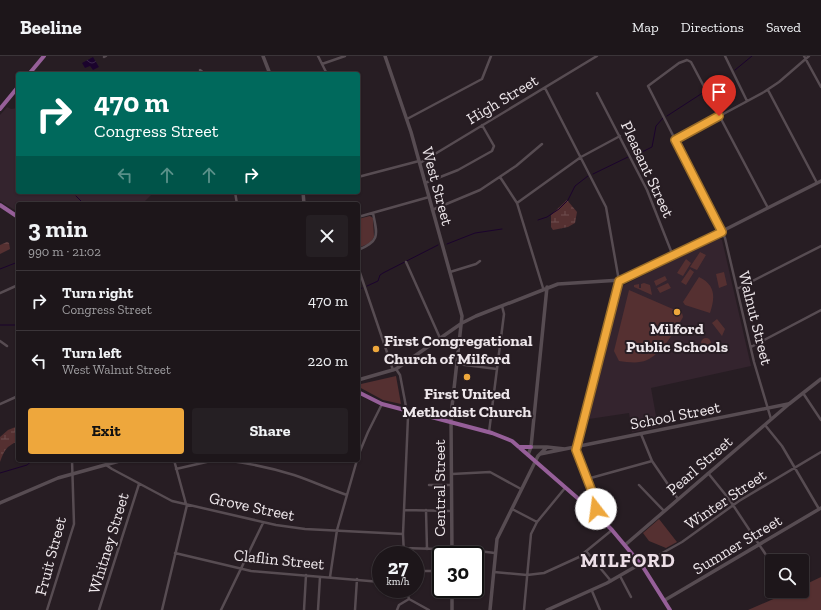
<!DOCTYPE html>
<html lang="en">
<head>
<meta charset="utf-8">
<style>
  :root { --surface:#1d161a; --page:#251f23; --text:#f1f3f6; --muted:#a09fa2; --line:#3b3539; --accent:#eea73c }
  body { margin:0; font-family:"Zilla Slab",serif; background:var(--page); color:var(--text); height:100vh; display:flex; flex-direction:column; font-size:15px; white-space:nowrap }
  * { box-sizing:border-box; margin:0 }
  p { font-size:13px; color:var(--muted) }
  .icon { flex:none; width:22px; height:22px; fill:none; stroke:currentColor; stroke-width:2; stroke-linecap:round; stroke-linejoin:round }
  .map { position:relative; flex:1; overflow:hidden }
  .drawer { position:absolute; left:16px; top:146px; width:344px; height:260px; display:flex; flex-direction:column; background:var(--surface); border-radius:4px; box-shadow:0 1px 3px #0004,0 0 0 1px var(--line) }
  .drawer>* { flex:none }
  .hud { position:absolute; left:16px; top:16px; width:344px; height:122px; border-radius:4px; box-shadow:0 1px 3px #0004,0 0 0 1px var(--line); background:#00695c; color:#fff; overflow:hidden }
  .fabs { position:absolute; left:765px; top:498px; display:grid; gap:8px }
  .fabs a { display:grid; place-items:center; width:44px; height:44px; border-radius:4px; background:var(--surface); box-shadow:0 1px 3px #0004,0 0 0 1px var(--line); font-size:20px }
  .speed { position:absolute; left:372px; top:490px; display:flex; gap:8px; font-size:20px; font-weight:700; text-align:center }
  .speed>* { display:grid; place-content:center; width:52px; height:52px; border-radius:50%; background:var(--surface); box-shadow:0 1px 3px #0004,0 0 0 1px var(--line); line-height:1 }
  .speed small { font-size:10px; font-weight:400 }
  .speed .limit { border:2px solid #111; border-radius:6px; background:#fff; color:#111 }
  .pin { position:absolute; display:grid; place-items:center; width:34px; height:34px; color:#fff; margin:-41px -17px; border-radius:50% 50% 50% 0; rotate:-45deg; box-shadow:0 0 4px #0007 }
  .pin .icon { rotate:45deg }
  .me { position:absolute; width:44px; margin:-22px; rotate:345deg; stroke-linejoin:round; filter:drop-shadow(0 0 3px #0008) }
  .turn { display:flex; align-items:center; gap:14px; height:84px; padding:0 12px; font-size:18px }
  .turn .icon { width:52px; height:52px; stroke-width:2.5 }
  .turn b { display:block; font-size:28px; line-height:34px }
  .lanes { display:flex; align-items:center; height:38px; padding:0 12px; background:#0003; justify-content:center; gap:20px; direction:ltr }
  .lanes .off { opacity:.35 }
  .round { display:grid; place-items:center; flex:none; width:42px; height:42px; border-radius:4px; background:var(--page) }
  .head { display:flex; align-items:center; justify-content:space-between; height:68px; padding:0 12px }
  h1 { font-size:24px; font-weight:700; line-height:30px }
  .primary-button { display:flex; gap:8px; margin-top:auto; padding:8px 12px }
  .primary-button a { flex:1; height:46px; border-radius:4px; background:var(--accent); color:#111; font-size:16px; font-weight:700; line-height:46px; text-align:center }
  .primary-button a+a { background:var(--page); color:var(--text) }
  ul { padding:0; list-style:none }
  li { display:flex; align-items:center; gap:12px; height:60px; padding:0 12px; border-top:1px solid var(--line) }
  li div { flex:1 }
  li b { display:block; font-size:15px }
  li em { font-style:normal }
  header { display:flex; align-items:center; gap:24px; box-sizing:border-box; height:56px; padding:0 20px; background:var(--surface); border-bottom:1px solid var(--line) }
  header strong { font-size:19px }
  nav { display:flex; gap:22px; margin-inline-start:auto; font-size:14px }
  .map>svg:first-child { display:block }
  .built { fill:#34242e }
  .wetland { fill:url(#wetland-marsh) }
  .park { fill:#553031 }
  .water { fill:url(#water-waves) }
  .lines { fill:none; stroke-linecap:round; stroke-linejoin:round }
  .stream { stroke:#1b032d; stroke-width:1 }
  .street { stroke:#574c52; stroke-width:2.5 }
  .secondary { stroke:#574c52; stroke-width:3.5 }
  .primary { stroke:#965f99; stroke-width:4 }
  .route-casing { stroke:#9b6d27; stroke-width:10 }
  .route { stroke:#eea73c; stroke-width:7 }
  .poi-dot { fill:#eea73c; stroke:#271d23; stroke-width:1.5 }
  .labels { text-anchor:middle; stroke-width:4; stroke-linejoin:round; paint-order:stroke }
  .street-label { font-size:16px; fill:#eee7eb; stroke:#271d23 }
  .poi-label { font-size:16px; font-weight:bold; fill:#eee7eb; stroke:#271d23 }
  .district-label { font-size:20px; font-weight:bold; letter-spacing:1px; fill:#ecdee6; stroke:#271d23 }
</style>
</head>
<body>
<header>
<strong>Beeline</strong>
<nav><a>Map</a><a>Directions</a><a>Saved</a></nav>
</header>
<div class="map">
<svg width="821" height="554" viewBox="0 0 821 554">
  <defs>
    <pattern id="wetland-marsh" width="20" height="14" patternUnits="userSpaceOnUse"><rect width="20" height="14" fill="#553031"/><path d="M1 5h8M5 5V1M11 12h8M15 12V8" fill="none" stroke="#6e4e4f"/></pattern>
    <pattern id="water-waves" width="16" height="10" patternUnits="userSpaceOnUse"><rect width="16" height="10" fill="#1b032d"/><path d="M0 5q4-4 8 0t8 0" fill="none" stroke="#3c284c"/></pattern>
  </defs>
  <rect width="100%" height="100%" fill="#271d23"/>
  <path class="built" d="M7,51L11,53L18,52V136H154L142,148H18V156L0,145V59Z
    M718,182L722,184L751,310L651,332L658,371L632,376L629,357L589,363L622,230Z"/>
  <path class="wetland" d="M567,144L577,156L575,167L568,171L553,174L551,171V159Z
    M7,186L9,187L10,193L0,198V189Z
    M18,370V385C6,391 5,393 0,406V381L8,374Z"/>
  <path class="park" d="M370,160L373,162L374,181L370,187L358,192V163Z
    M700,196L706,199L697,214L690,211Z
    M686,203L691,207L683,220L677,217Z
    M690,213L694,216L686,229L681,226Z
    M724,216L727,229L719,232L716,218Z
    M665,220L667,224L656,230L654,225Z
    M699,221C716,229 715,242 710,257L685,249L683,246Z
    M644,227L650,229L652,239L634,231V229L639,228V232H641V228Z
    M668,227L671,232L660,237L657,232Z
    M629,234L682,257L683,261C676,274 661,298 647,304C638,308 628,306 619,305L614,295Z
    M717,263L725,273L722,280L712,267Z
    M701 287a5 5 0 1 1 10 0a5 5 0 1 1-10 0Z
    M396,320L401,348L383,344L359,331L361,328Z
    M659,463L677,486L666,492L649,485L643,477Z
    M821,521V554H748L787,537L786,535H802V530Z"/>
  <path class="water" d="M93,1L99,11L93,14L90,10L85,12L82,7Z"/>
  <g class="lines">
    <path class="stream" d="M735,14L752,0
      M667,60L704,36
      M634,100L652,91L656,70L663,62
      M593,118L628,101
      M76,140L81,145L80,148
      M538,164L547,161L559,153L568,144L575,130L588,120
      M447,188L475,177L502,173
      M0,213L18,206
      M367,230L378,225L380,219L383,217L438,189
      M358,234L362,232
      M0,269H18
      M0,417L27,409L33,404"/>
    <path class="street" d="M318,0L327,18
      M725,0L747,45
      M804,0L821,31
      M104,1L106,0
      M322,8L345,0
      M200,14L205,18
      M545,32L606,151L619,225
      M768,34L817,127
      M597,37L647,134L673,200
      M407,63L482,23L491,0
      M675,84L764,36L779,26L809,0
      M420,107L597,0
      M358,121L419,105
      M500,121L517,147L543,232
      M425,127L458,114L492,95L494,90L482,69
      M235,136L237,148
      M517,147L581,101L620,80
      M768,152L691,6L687,4L679,7L648,30L725,182L754,306L771,363
      M432,154L480,134L516,110L542,88
      M358,161L429,141
      M358,194C381,185 377,178 373,157
      M406,206L440,282
      M358,211L393,314
      M450,216L476,208L480,205
      M737,233L821,190
      M0,237L18,229
      M0,285L7,290
      M751,291L821,254
      M457,308L497,313
      M396,313L400,319L408,361L403,478L404,499
      M803,337L821,364
      M0,348L18,340
      M765,369L782,390L819,453
      M489,376L504,258L502,250
      M641,378L652,405L678,443
      M577,391C573,409 599,436 596,458
      M358,400L368,376L382,348
      M174,404L186,448
      M224,404C247,407 272,412 294,419C312,425 329,433 347,439
      M106,409L112,413L172,445L276,469L305,473L403,478
      M176,413L215,404
      M708,417L729,443L772,508
      M452,418L490,416L521,433
      M587,423L652,405
      M429,429H451
      M639,429L664,455
      M588,451L594,442
      M512,453L537,466
      M404,454L451,455
      M426,454L427,493
      M404,492L470,494L495,497
      M586,495L611,525
      M175,497L251,515L381,526
      M641,509L682,486L739,445L821,396
      M415,515H441
      M494,516L527,519L544,517L579,501L612,474
      M620,520L631,541
      M330,521L337,474L357,404
      M406,533L409,543L429,554
      M592,535L600,554
      M789,535L790,536
      M47,554L74,468L72,404
      M99,554L139,428
      M162,554L187,449
      M221,554L263,467
      M304,554L306,519
      M318,554L320,521
      M355,554L357,523
      M397,554L399,549L409,543
      M524,554L531,478L537,466L565,432"/>
    <path class="secondary" d="M263,0L270,18
      M385,0L411,76L462,260L451,360L452,499
      M303,136L304,148
      M358,324L396,313L462,267L476,260L558,228L621,224L675,199L821,125
      M531,391H547
      M577,391L619,225
      M540,398L788,348
      M528,399L531,391L547,231
      M0,447L58,422L123,404
      M625,489L789,348L821,323
      M452,533V554
      M665,544L821,452
      M490,554L497,483L538,400L547,391L565,393
      M547,554L607,527L640,508"/>
    <path class="primary" d="M29,18L44,0
      M0,53L18,31
      M0,149L18,161
      M358,336L382,348L492,377L512,385L597,459L612,474L643,511L670,554
      M519,391H531"/>
  </g>
  <g class="lines">
    <defs>
      <path id="route" d="M596,453V446L576,394L619,225L722,176L675,84L719,60"/>
    </defs>
    <use href="#route" class="route-casing"/>
    <use href="#route" class="route"/>
  </g>
  <g class="poi-dot">
    <circle cx="677" cy="256" r="4"/>
    <circle cx="376" cy="293" r="4"/>
    <circle cx="467" cy="321" r="4"/>
  </g>
  <g class="labels">
    <g class="street-label">
      <text transform="translate(502 43) rotate(-31)" y="6">High Street</text>
      <text transform="translate(648 113) rotate(65)" y="6">Pleasant Street</text>
      <text transform="translate(438 130) rotate(75)" y="6">West Street</text>
      <text transform="translate(756 262) rotate(76)" y="6">Walnut Street</text>
      <text transform="translate(675 359) rotate(-11)" y="6">School Street</text>
      <text transform="translate(699 409) rotate(-41)" y="6">Pearl Street</text>
      <text transform="translate(439 432) rotate(-90)" y="6">Central Street</text>
      <text transform="translate(725 443) rotate(-34)" y="6">Winter Street</text>
      <text transform="translate(252 450) rotate(12)" y="6">Grove Street</text>
      <text transform="translate(108 487) rotate(-73)" y="6">Whitney Street</text>
      <text transform="translate(737 488) rotate(-31)" y="6">Sumner Street</text>
      <text transform="translate(50 500) rotate(-75)" y="6">Fruit Street</text>
      <text transform="translate(279 503) rotate(6)" y="6">Claflin Street</text>
    </g>
    <g class="poi-label">
      <text x="677" y="278">Milford<tspan x="677" dy="18">Public Schools</tspan></text>
      <text x="384" y="290" text-anchor="start">First Congregational<tspan x="384" dy="18">Church of Milford</tspan></text>
      <text x="467" y="343">First United<tspan x="467" dy="18">Methodist Church</tspan></text>
    </g>
    <g class="district-label">
      <text x="628" y="511">MILFORD</text>
    </g>
  </g>
</svg>
<div class="fabs">
<a><svg class="icon" aria-label="search" viewBox="0 0 24 24"><circle cx="10" cy="10" r="6"/><path d="M15 15l6 6"/></svg></a>
</div>
<div class="speed"><div>27<small>km/h</small></div><div class="limit">30</div></div>
<div class="pin" style="left:719px;top:60px;background:#d93025"><svg class="icon" aria-label="arrive" viewBox="0 0 24 24"><path d="M6 21V4h12l-3 4 3 4H6"/></svg></div>
<svg class="me" style="left:596px;top:453px" viewBox="-20 -20 40 40"><circle r="19" fill="#fff"/><path d="M0-13L10 11 0 6-10 11z" fill="#eea73c"/></svg>
<div class="hud">
<div class="turn"><svg class="icon" aria-label="right" viewBox="0 0 24 24"><path d="M7 20v-9h11M14 6l5 5-5 5"/></svg><div><b>470 m</b>Congress Street</div></div>
<div class="lanes"><svg class="icon off" aria-label="left" viewBox="0 0 24 24"><path d="M17 20v-9H6M10 6l-5 5 5 5"/></svg><svg class="icon off" aria-label="ahead" viewBox="0 0 24 24"><path d="M12 20V5M6 11l6-6 6 6"/></svg><svg class="icon off" aria-label="ahead" viewBox="0 0 24 24"><path d="M12 20V5M6 11l6-6 6 6"/></svg><svg class="icon" aria-label="right" viewBox="0 0 24 24"><path d="M7 20v-9h11M14 6l5 5-5 5"/></svg></div>
</div>
<section class="drawer">
<div class="head"><div><h1>3 min</h1><p>990 m · 21:02</p></div><a class="round"><svg class="icon" aria-label="close" viewBox="0 0 24 24"><path d="M6 6l12 12M18 6L6 18"/></svg></a></div>
<ul>
<li><svg class="icon" aria-label="right" viewBox="0 0 24 24"><path d="M7 20v-9h11M14 6l5 5-5 5"/></svg><div><b>Turn right</b><p>Congress Street</p></div><em>470 m</em></li>
<li><svg class="icon" aria-label="left" viewBox="0 0 24 24"><path d="M17 20v-9H6M10 6l-5 5 5 5"/></svg><div><b>Turn left</b><p>West Walnut Street</p></div><em>220 m</em></li>
</ul>
<div class="primary-button"><a>Exit</a><a>Share</a></div>
</section>
</div>
</body>
</html>
